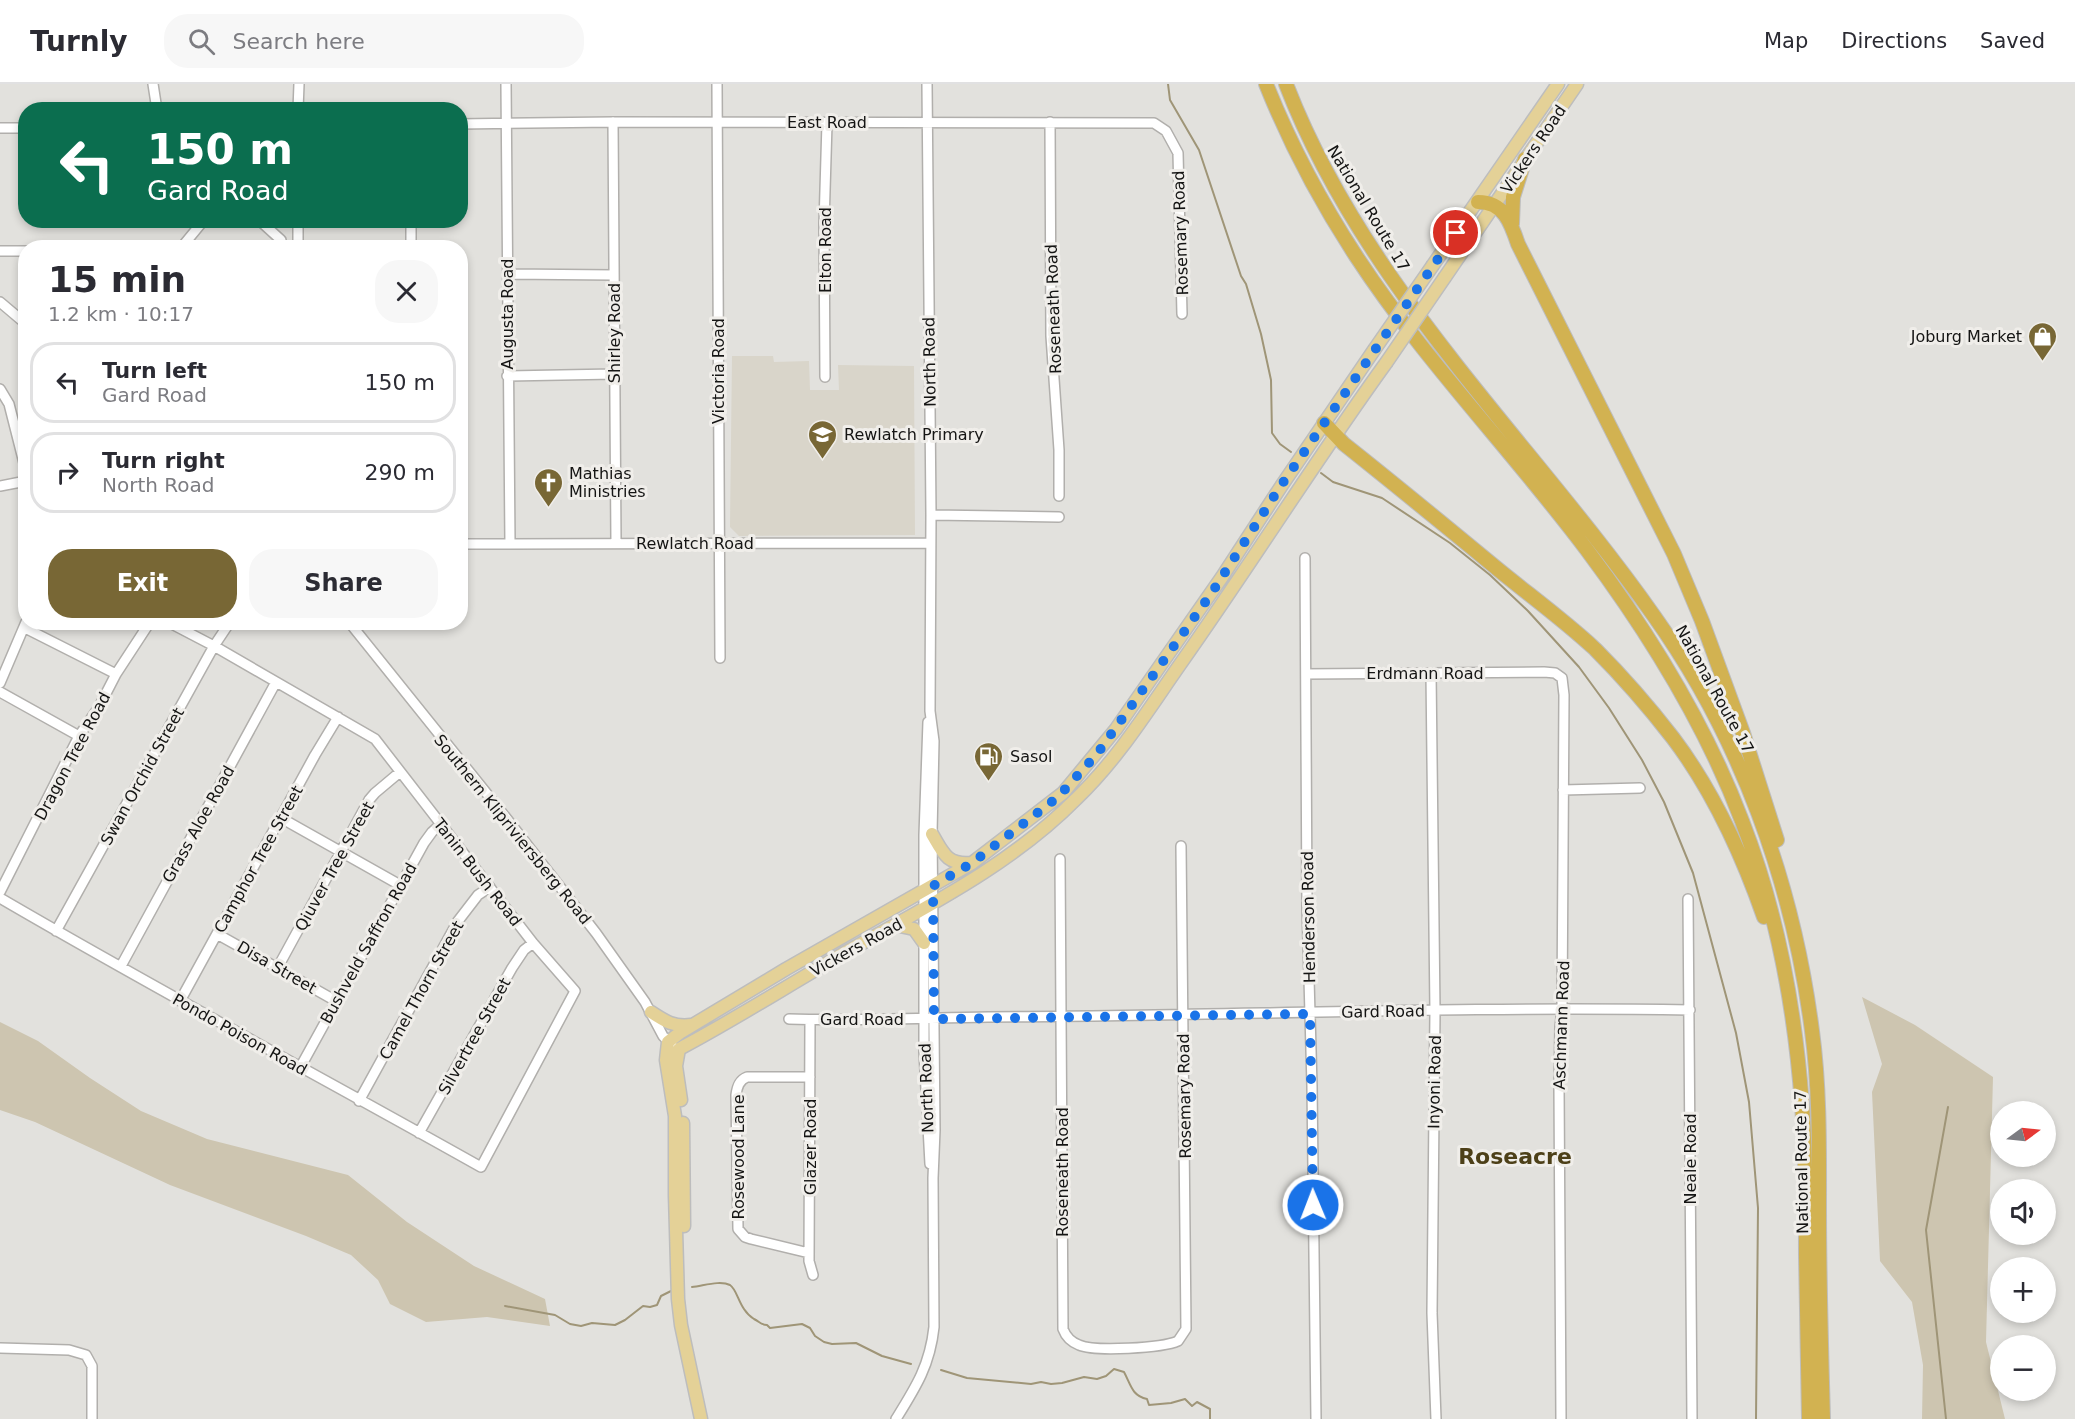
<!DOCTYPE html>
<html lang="en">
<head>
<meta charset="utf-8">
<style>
  :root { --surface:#fff; --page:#f7f7f7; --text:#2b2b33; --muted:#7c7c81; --line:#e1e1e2; --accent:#786735 }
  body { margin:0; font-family:"DejaVu Sans",sans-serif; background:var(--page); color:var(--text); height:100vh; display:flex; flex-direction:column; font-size:22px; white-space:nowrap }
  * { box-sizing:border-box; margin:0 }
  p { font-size:20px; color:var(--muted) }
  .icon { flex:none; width:33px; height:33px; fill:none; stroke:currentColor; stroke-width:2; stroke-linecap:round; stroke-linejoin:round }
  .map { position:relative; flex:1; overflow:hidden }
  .panel { position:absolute; left:18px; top:156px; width:450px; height:390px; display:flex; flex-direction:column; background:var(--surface); border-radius:24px; box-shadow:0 3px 9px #0003 }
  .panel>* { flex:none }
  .top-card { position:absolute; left:18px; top:18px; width:450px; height:126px; border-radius:24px; box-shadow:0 3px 9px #0003; background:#0b6e4f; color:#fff; overflow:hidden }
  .needle { width:39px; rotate:75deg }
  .tools { position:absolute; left:1990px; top:1017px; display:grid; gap:12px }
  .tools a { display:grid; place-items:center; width:66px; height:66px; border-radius:50%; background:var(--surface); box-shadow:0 3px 9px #0003; font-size:30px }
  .pin { position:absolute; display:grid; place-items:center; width:51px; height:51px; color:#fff; margin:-26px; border:3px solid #fff; border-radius:50%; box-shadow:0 2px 6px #0007 }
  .me { position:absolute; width:66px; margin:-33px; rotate:359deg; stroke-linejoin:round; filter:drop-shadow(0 0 4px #0008) }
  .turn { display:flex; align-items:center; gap:21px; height:126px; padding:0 30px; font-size:27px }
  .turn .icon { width:78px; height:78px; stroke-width:2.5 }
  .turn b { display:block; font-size:42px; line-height:51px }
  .round { display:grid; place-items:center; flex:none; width:63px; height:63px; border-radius:24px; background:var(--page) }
  .overview { display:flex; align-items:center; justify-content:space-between; height:102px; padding:0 30px }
  h1 { font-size:36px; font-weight:700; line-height:45px }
  .primary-button { display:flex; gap:12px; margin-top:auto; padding:12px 30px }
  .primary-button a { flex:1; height:69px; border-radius:24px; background:var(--accent); color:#fff; font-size:24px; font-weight:700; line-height:69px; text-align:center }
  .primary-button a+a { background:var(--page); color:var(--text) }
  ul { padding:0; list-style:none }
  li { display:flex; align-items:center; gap:18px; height:81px; margin:0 12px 9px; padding:0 18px; border:3px solid var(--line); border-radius:24px }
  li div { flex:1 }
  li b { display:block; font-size:22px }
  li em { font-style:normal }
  header { display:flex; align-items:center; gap:36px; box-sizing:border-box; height:84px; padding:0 30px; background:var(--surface); border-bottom:2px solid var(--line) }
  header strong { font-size:28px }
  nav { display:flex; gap:33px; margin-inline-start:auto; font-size:21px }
  .search { width:420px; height:54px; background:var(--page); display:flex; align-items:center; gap:15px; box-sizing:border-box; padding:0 21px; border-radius:24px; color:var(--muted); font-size:22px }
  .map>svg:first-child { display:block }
  .built { fill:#d9d5ca }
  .green { fill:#cdc5b0 }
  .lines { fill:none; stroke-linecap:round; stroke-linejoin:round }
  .stream { stroke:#9f9577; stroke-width:2 }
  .minor-casing { stroke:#b1afac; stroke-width:12 }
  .major-casing { stroke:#bdbdbd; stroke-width:15 }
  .highway-casing { stroke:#bdbdbd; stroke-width:16 }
  .minor { stroke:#fff; stroke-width:9 }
  .major { stroke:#e4d197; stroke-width:12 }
  .highway { stroke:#d2b251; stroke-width:14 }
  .major-bridge-casing { stroke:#bdbdbd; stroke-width:15; stroke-linecap:butt }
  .major-bridge { stroke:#e4d197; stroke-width:12 }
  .route { stroke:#1a73e8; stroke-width:10; stroke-dasharray:0 18 }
  .labels { text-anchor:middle; stroke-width:6; stroke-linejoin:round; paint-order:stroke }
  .street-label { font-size:16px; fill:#151514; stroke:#f0eeea }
  .poi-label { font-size:16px; fill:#151514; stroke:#f0eeea; text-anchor:start }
  .district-label { font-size:22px; font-weight:bold; fill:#4d4018; stroke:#f0eeea }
</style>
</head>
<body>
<header>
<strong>Turnly</strong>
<div class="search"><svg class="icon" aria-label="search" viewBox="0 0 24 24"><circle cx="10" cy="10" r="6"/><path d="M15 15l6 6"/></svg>Search here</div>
<nav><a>Map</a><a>Directions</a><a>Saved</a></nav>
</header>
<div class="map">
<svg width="2075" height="1335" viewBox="0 0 2075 1335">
  <rect width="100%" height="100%" fill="#e2e1dd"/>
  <path class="built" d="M732,272H773L774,278L809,277L810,306H839L838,281L914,282L915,451L739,452L730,443Z"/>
  <path class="green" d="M1862,913L1915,941L1993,993L1986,1258L2005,1335H1922L1923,1281L1912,1218L1880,1177L1872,1008L1882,980Z
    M0,938L38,957L90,994L141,1027L207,1055L348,1091L407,1138L474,1182L545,1215L550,1242L487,1233L426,1238L390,1220L378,1196L351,1171L306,1152L170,1101L35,1038L0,1026Z"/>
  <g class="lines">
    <path class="stream" d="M1168,0L1170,16L1199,66L1241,192L1246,200L1261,250L1271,296L1272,349L1280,360L1291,368
      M1321,389L1333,398L1382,414L1450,459L1490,491L1528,527L1579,583L1609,624L1642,676L1664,718L1693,789L1736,949L1749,1018L1758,1124L1756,1335
      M692,1203C703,1202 720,1196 730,1201C738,1206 739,1226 754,1235C760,1238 761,1241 767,1241L770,1244L802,1240L810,1244L815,1252L824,1258L832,1260L856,1259L882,1272L911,1280
      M505,1222L555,1231L570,1240L581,1242L592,1239L615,1241L625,1236L643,1222L650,1223L657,1221L661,1212L671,1207
      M941,1286L967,1294L1031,1300L1041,1298L1051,1300L1062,1299L1084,1293L1097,1295L1106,1292L1114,1285L1124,1288C1131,1301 1132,1312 1147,1315L1149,1321L1171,1319L1185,1315L1192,1322L1197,1318L1210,1325V1335
      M1946,1335L1926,1146L1948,1023"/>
    <defs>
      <path id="minor" d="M153,0L157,26
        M506,0L510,460
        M717,0L720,574
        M298,26L299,0
        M613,38L616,459
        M1050,38L1051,252L1059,366V412
        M460,40L613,38L1154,39L1166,47L1178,69L1182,230
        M0,44H26
        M259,136L281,156
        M298,136V164
        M181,164L204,136
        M411,164V136
        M0,167H26
        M507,190L614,191
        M0,218L26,240
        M507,292L614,290
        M825,293L824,140L827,39
        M0,305L9,320L26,387
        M0,402L26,397
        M931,431L1059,433
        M460,460L930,459
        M1305,474L1307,823L1312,1002L1316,1335
        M349,538L496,721L596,849L645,918L663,952L672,961
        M25,544L116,590
        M1431,589L1435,927L1432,1229L1436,1335
        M1306,590L1544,588L1555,589L1562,594L1564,611L1562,925L1560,943L1559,1002L1561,1335
        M0,599L26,538
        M0,608L79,652
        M928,638L924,751V968L930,1080
        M1563,706L1640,704
        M281,734L400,801
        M1060,775L1063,1245C1066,1253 1071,1258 1079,1261C1095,1268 1162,1264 1178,1257L1186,1245L1181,762
        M0,808L79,652L99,623L116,590L150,538
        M0,814C159,907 321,993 481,1083L575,907L533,859L375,655L214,562L168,538
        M1688,815L1692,1335
        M56,847L214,562L230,538
        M217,850L336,917
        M121,882L276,598
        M278,883L369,716L375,709L400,688
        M180,917L315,671L338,633
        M789,935C855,937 922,934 988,933C1222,932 1456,922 1690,926
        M810,936L809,1177L813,1191
        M301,982L424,759L432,748L441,740
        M359,1017L458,837L478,811L490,803
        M419,1049L512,884L524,866L533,859
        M809,1169L751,1155L745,1153L738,1145L736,1011C737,1003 739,996 747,993H810
        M0,1264L69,1266L86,1271L92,1282V1335
        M896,1335C916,1303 930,1281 934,1243L933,1094L935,1046L932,750L934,657L930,627L931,431L927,0"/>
      <path id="major" d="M1433,181L1558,0
        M1445,193L1577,0
        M932,750C943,769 947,781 971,779
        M895,841L914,845L924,859
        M651,928C666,938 674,943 691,941
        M681,1016L676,982L679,965C734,936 787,902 841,871C922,825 1010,782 1076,715C1118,675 1148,626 1181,579C1251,480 1315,377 1386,279
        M683,1039L684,1142
        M701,1335L681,1241L678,1215L675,1111V1032L666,976L668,958L681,948L786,885L972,779L1063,709L1116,645L1222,493L1282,401L1374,266"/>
      <path id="highway" d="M1266,0C1290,60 1320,117 1356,172C1424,276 1512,366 1587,466C1649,549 1705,639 1742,737C1777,827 1795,925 1802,1021C1806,1071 1806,1121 1806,1171C1807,1225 1808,1280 1809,1335
        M1286,0C1365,205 1530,356 1654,532C1741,654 1793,799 1812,947C1820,1006 1819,1067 1819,1126C1819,1196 1821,1265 1823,1335
        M1478,118C1504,118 1511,139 1518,160L1674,470L1702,537L1743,649L1777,756
        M1512,140L1513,113L1525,75
        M1324,339L1344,360C1397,402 1448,444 1500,487C1532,513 1565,537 1595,565C1623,593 1649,623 1673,654C1713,707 1742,770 1764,833"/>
    </defs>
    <use href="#minor" class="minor-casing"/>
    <use href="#major" class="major-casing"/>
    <use href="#highway" class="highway-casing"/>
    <use href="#minor" class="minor"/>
    <use href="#major" class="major"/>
    <use href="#highway" class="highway"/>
    <defs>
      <path id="major-bridge" d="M1374,266L1433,181
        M1386,279L1445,193"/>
    </defs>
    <use href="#major-bridge" class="major-bridge-casing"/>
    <use href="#major-bridge" class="major-bridge"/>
  </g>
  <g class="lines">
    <path class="route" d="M1313,1121L1310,930L934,935L933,802L972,779L1058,713L1097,670L1211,510L1282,400L1456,149"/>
  </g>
  <defs>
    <symbol id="shop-pin" viewBox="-11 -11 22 30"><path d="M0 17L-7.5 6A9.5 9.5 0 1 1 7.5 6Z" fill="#786735" stroke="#f0eeea"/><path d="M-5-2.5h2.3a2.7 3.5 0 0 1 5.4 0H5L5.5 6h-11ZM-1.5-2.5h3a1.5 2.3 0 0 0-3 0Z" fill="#fff"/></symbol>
    <symbol id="school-pin" viewBox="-11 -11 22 30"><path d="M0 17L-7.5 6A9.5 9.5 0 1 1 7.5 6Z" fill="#786735" stroke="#f0eeea"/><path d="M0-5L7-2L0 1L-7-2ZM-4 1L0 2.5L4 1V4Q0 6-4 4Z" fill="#fff"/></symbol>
    <symbol id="church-pin" viewBox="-11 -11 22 30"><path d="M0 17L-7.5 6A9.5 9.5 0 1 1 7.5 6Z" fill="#786735" stroke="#f0eeea"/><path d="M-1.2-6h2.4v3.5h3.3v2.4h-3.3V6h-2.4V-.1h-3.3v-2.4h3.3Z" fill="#fff"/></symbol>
    <symbol id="fuel-pin" viewBox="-11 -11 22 30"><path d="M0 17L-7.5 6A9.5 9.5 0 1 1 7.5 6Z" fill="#786735" stroke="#f0eeea"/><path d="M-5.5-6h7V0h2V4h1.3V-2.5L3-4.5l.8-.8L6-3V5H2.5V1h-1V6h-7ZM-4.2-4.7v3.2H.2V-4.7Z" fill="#fff"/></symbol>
  </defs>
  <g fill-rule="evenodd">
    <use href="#shop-pin" x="2026" y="236" width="33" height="45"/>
    <use href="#school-pin" x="806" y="334" width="33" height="45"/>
    <use href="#church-pin" x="532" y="382" width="33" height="45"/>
    <use href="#fuel-pin" x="972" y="656" width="33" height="45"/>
  </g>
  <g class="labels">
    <g class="street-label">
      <text x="827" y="44">East Road</text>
      <text transform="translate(1533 65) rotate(-56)" y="6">Vickers Road</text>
      <text transform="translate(1369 124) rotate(59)" y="6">National Route 17</text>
      <text transform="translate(1180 149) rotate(-92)" y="6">Rosemary Road</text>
      <text transform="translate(825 166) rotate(-90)" y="6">Elton Road</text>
      <text transform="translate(1053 225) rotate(-92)" y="6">Roseneath Road</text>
      <text transform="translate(507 230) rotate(-90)" y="6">Augusta Road</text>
      <text transform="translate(614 249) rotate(-90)" y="6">Shirley Road</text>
      <text transform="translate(929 278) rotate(-91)" y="6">North Road</text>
      <text transform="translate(718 287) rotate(-90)" y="6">Victoria Road</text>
      <text x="695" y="465">Rewlatch Road</text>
      <text x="1425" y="595">Erdmann Road</text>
      <text transform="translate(1715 605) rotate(61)" y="6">National Route 17</text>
      <text transform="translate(72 672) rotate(-62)" y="6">Dragon Tree Road</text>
      <text transform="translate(142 692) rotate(-61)" y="6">Swan Orchid Street</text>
      <text transform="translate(198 740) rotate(-61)" y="6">Grass Aloe Road</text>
      <text transform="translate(513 745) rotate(51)" y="6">Southern Klipriviersberg Road</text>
      <text transform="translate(258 775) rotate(-61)" y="6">Camphor Tree Street</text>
      <text transform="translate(334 782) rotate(-61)" y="6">Qiuver Tree Street</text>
      <text transform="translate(478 788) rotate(52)" y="6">Tanin Bush Road</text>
      <text transform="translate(1308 833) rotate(-91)" y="6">Henderson Road</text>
      <text transform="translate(368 859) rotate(-61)" y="6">Bushveld Saffron Road</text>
      <text transform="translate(856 863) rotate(-29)" y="6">Vickers Road</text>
      <text transform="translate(277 883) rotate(30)" y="6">Disa Street</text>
      <text transform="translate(421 906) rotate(-61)" y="6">Camel Thorn Street</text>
      <text transform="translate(1383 927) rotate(-1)" y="6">Gard Road</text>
      <text x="862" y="941">Gard Road</text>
      <text transform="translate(1561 941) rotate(-88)" y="6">Aschmann Road</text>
      <text transform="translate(240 950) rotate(29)" y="6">Pondo Poison Road</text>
      <text transform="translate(474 952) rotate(-61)" y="6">Silvertree Street</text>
      <text transform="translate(1434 998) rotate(-89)" y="6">Inyoni Road</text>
      <text transform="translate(926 1004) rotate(-92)" y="6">North Road</text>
      <text transform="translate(1184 1012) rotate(-91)" y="6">Rosemary Road</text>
      <text transform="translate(810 1063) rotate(-90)" y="6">Glazer Road</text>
      <text transform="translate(738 1073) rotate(-90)" y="6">Rosewood Lane</text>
      <text transform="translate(1690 1075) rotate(-90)" y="6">Neale Road</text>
      <text transform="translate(1801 1078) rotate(-91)" y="6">National Route 17</text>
      <text transform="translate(1062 1088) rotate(-90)" y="6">Roseneath Road</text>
    </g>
    <g class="poi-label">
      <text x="2022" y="258" text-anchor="end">Joburg Market</text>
      <text x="844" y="356">Rewlatch Primary</text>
      <text x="569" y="395">Mathias<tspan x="569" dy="18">Ministries</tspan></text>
      <text x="1010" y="678">Sasol</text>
    </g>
    <g class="district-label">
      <text x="1515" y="1080">Roseacre</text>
    </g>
  </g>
</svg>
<div class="tools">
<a><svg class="needle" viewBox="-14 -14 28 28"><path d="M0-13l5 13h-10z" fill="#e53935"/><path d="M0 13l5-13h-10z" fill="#7c7c81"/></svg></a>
<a><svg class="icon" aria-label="sound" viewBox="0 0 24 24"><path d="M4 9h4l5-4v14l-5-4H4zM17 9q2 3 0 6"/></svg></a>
<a>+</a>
<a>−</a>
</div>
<div class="pin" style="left:1456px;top:149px;background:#d93025"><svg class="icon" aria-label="arrive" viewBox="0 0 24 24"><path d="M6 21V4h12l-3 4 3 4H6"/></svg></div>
<svg class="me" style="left:1313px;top:1121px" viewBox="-20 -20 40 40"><circle r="17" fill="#1a73e8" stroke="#fff" stroke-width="3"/><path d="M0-11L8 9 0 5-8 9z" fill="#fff"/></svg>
<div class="top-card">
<div class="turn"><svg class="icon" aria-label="left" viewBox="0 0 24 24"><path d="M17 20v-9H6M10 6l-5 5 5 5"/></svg><div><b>150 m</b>Gard Road</div></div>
</div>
<section class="panel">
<div class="overview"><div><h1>15 min</h1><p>1.2 km · 10:17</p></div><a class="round"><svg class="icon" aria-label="close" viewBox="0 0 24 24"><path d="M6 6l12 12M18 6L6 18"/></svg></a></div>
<ul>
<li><svg class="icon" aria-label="left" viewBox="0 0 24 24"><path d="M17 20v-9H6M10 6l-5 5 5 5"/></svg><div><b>Turn left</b><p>Gard Road</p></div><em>150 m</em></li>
<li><svg class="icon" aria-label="right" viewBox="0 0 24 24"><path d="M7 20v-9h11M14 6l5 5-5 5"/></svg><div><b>Turn right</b><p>North Road</p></div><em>290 m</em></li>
</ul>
<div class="primary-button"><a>Exit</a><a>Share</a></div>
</section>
</div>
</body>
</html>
